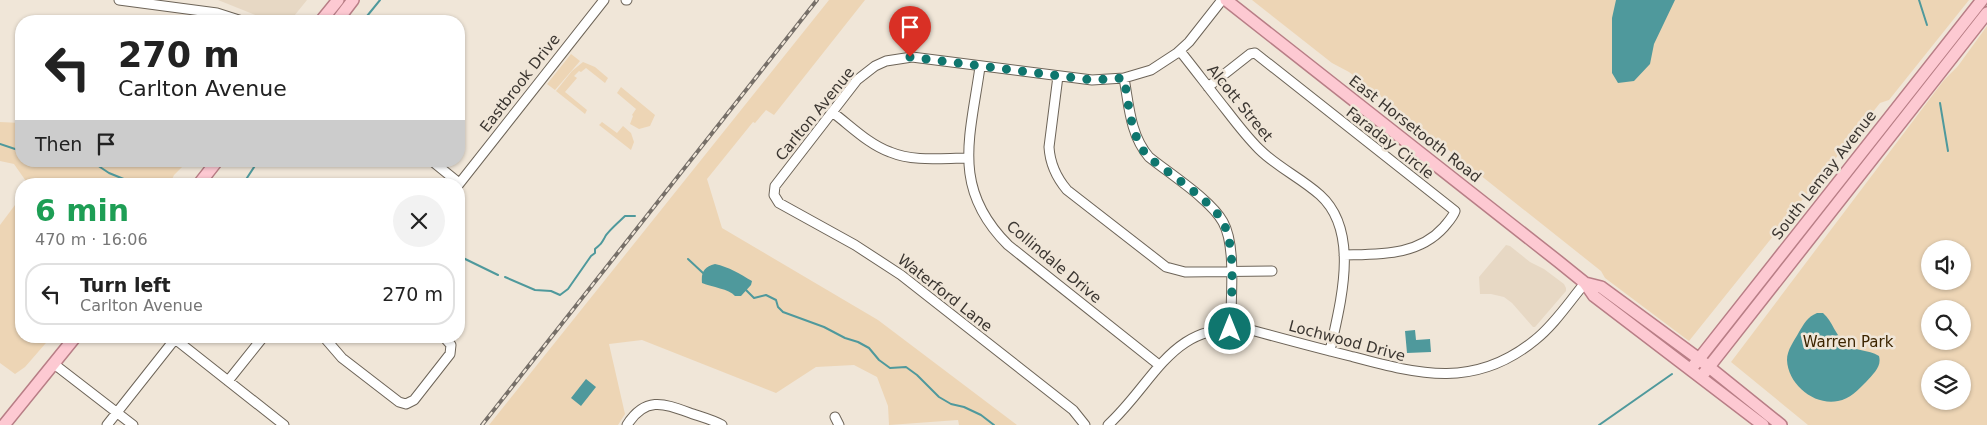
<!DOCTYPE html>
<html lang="en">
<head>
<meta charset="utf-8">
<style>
  :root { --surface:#fff; --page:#f2f2f2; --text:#222; --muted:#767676; --line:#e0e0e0 }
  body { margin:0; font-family:"DejaVu Sans",sans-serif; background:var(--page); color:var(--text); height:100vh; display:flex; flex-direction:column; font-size:19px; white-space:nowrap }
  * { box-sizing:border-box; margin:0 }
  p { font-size:16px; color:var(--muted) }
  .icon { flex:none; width:28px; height:28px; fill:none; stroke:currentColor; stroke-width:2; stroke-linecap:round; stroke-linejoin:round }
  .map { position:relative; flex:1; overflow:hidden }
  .side { position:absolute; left:15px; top:178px; width:450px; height:165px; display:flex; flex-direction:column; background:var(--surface); border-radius:20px; box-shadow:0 1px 4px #0004 }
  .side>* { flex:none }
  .top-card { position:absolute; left:15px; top:15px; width:450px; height:152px; border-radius:20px; box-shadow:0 1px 4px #0004; background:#fff; color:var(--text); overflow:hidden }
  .fabs { position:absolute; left:1921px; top:240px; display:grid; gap:10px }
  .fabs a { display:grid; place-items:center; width:50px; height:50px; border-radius:50%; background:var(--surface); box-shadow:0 1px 4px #0004; font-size:25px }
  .pin { position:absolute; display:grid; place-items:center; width:42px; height:42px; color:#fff; margin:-51px -21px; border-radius:50% 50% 50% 0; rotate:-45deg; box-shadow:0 0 5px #0007 }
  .pin .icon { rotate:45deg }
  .me { position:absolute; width:55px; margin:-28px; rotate:0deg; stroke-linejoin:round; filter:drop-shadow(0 0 4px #0008) }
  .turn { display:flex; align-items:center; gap:18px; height:105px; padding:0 20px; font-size:22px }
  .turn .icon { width:65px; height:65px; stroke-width:2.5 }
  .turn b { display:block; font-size:35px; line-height:42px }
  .then { display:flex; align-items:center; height:48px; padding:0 20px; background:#0003; gap:10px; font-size:19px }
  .round { display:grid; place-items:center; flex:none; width:52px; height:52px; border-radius:26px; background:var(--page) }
  .headline { display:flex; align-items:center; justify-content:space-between; height:85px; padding:0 20px }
  h1 { font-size:30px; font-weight:600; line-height:38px; color:#1e9e55 }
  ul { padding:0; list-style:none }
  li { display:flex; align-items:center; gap:15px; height:62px; margin:0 10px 8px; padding:0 10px; border:2px solid var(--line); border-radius:20px }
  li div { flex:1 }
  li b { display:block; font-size:19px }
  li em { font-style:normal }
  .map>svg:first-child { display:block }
  .built { fill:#e7d8c4 }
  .green { fill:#edd5b5; fill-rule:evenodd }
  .water { fill:#4f999c }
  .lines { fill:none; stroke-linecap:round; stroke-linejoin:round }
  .stream { stroke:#4f999c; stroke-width:2 }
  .minor-casing { stroke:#6d6458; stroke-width:11 }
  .major-casing { stroke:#b87e86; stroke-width:14 }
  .minor { stroke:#fff; stroke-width:9 }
  .major { stroke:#fdc9d2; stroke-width:11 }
  .rail-casing { stroke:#766f68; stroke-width:4 }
  .rail { stroke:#f0e6d8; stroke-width:2; stroke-dasharray:5.5; stroke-linecap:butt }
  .route { stroke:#0f766e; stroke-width:9; stroke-dasharray:0 16.2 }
  .labels { text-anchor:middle; stroke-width:5; stroke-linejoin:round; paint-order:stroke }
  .street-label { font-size:15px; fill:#3b3631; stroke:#f0e6d8 }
  .park-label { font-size:15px; fill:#3c2500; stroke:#f0e6d8 }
</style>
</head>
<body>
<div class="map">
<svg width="1987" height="425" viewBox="0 0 1987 425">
  <rect width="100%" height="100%" fill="#f0e6d8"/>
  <path class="built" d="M218,0H307L290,21H266L258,16Z
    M1506,245L1510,246L1530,262L1544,269L1564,284L1566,288V291L1535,327H1533L1512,303L1504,297L1491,294H1480L1479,277Z"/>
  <path class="green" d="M829,0H865L774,115L766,110L755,123L753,122L707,179L722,228L878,320L1017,425H959L958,420L889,425L888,406L877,377L854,365L816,367L776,393L642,340L609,344L625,414L618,425H489Z
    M1252,0H1969L1889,100L1880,103L1689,341L1605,278L1601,271L1401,112L1349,72L1332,63Z
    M1987,26V425H1808L1731,362L1944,80L1958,66ZM1930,249H1962V281H1930ZM1930,309H1962V341H1930ZM1930,369H1962V401H1930Z
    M571,54L580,61L555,90L547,84Z
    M583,62L595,67L608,78L605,83L586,68L581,72L579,71L574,76L577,78L565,92L587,110L585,114L556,91L572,71Z
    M621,87L655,115L650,126L639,129L630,124L633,116L632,115L636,109L617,93Z
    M0,122L21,123V161L187,162L174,175L170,184H28L14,164L0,161Z
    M602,122L617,133L623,126L631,133L634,142L631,150L599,125Z
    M21,197V336H52L25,367L15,374L0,363V225Z"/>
  <path class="water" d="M1616,0H1675L1654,44L1650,64L1634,81L1618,83L1612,73V18Z
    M715,264C729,267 740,274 752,281L751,285L741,296H735C729,289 712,287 702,283C701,272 704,267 715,264Z
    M1817,313H1823C1833,322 1835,335 1845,343C1855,352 1868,349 1879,356C1882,367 1873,374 1866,382C1858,390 1850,399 1838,401C1815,406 1788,385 1787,360C1787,350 1794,341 1799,332C1804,324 1807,317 1817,313Z
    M1415,330L1416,340L1430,339L1431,352L1407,353L1405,331Z
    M586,379L596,387L581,406L571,398Z"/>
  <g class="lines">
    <path class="stream" d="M1919,0L1927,25
      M363,21L380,0
      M1940,103L1948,151
      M0,144L21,151
      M91,161L109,173L136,184
      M243,184L258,161
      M459,256L498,275
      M688,259L703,273
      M505,277L535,290L551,291L560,295L568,289L591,256L595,253V249C602,243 601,244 605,237C607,232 620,221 625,216H635
      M746,290L754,298L766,295L776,300L778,307L783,312L824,327L845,338L858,342L869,348L879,360L890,368L906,367L917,375L939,397L951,404L964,407L981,415L994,425
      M1599,425L1672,374"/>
    <defs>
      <path id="minor" d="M119,0L217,13L242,21
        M626,0H627
        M1180,51C1196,71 1211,91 1227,111C1237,124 1247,137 1259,149C1277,167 1301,178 1320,195C1361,232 1340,304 1330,351
        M980,67C970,138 951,188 1008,245L1159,365
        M1058,76L1049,147C1050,164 1056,177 1067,190L1166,267L1185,272L1272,271
        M1124,78C1129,105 1130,135 1149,157C1170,174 1211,200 1223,222C1237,247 1230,300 1231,329
        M1208,87L1250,54L1255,53L1455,211C1453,217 1448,222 1444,227C1418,256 1380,254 1344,255
        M832,112C851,126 868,144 890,152C914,162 942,158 968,158
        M432,161L459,183
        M459,184L604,0
        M323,336L342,358L399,402L406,404L414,400L450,354L451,345L443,336
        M54,364L133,425
        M228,381L264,336
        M835,417L839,425
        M107,425L175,339L284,425
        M627,425C646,395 665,404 693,414C702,417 713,420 722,425
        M1085,425L1073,410L901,275L855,245L779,203L774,195L775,186L857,80L875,66L886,61L912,57L1092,80L1124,78L1151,70L1177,53L1189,42L1222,0
        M1108,425C1156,381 1172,319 1251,330C1284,339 1317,348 1350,356C1418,374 1474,390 1535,340C1555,324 1569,302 1585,283"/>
      <path id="major" d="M1226,0L1559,262L1585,283L1594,296L1763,425
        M321,21L338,0
        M337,21L353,0
        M199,184L217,161
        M1585,283L1601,287L1699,359L1781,425
        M1691,369L1982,0
        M1701,377L1987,13
        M4,425L76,336"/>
    </defs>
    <use href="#minor" class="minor-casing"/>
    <use href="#major" class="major-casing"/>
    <use href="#minor" class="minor"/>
    <use href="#major" class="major"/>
    <defs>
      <path id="rail" d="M482,425L817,0"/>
    </defs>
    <use href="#rail" class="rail-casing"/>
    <use href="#rail" class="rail"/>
  </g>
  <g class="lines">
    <path class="route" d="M910,57L1092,80L1124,78C1129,105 1130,135 1148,157C1169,173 1205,197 1219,216C1238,240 1231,298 1230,329"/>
  </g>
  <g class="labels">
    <g class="street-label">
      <text transform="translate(520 83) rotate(-52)" y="5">Eastbrook Drive</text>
      <text transform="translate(1240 103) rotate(51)" y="5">Alcott Street</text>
      <text transform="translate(815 114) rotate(-51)" y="5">Carlton Avenue</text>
      <text transform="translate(1415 129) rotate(38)" y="5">East Horsetooth Road</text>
      <text transform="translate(1390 143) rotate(38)" y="5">Faraday Circle</text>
      <text transform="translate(1824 175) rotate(-52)" y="5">South Lemay Avenue</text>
      <text transform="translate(1054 262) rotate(40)" y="5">Collindale Drive</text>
      <text transform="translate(945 293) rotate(38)" y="5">Waterford Lane</text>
      <text transform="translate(1347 341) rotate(15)" y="5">Lochwood Drive</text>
    </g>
    <g class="park-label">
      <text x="1848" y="347">Warren Park</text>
    </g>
  </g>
</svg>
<div class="fabs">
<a><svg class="icon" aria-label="sound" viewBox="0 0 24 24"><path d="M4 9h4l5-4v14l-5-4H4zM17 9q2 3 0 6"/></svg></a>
<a><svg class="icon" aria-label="search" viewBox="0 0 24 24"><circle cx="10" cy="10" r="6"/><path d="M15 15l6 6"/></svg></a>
<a><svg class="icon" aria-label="layers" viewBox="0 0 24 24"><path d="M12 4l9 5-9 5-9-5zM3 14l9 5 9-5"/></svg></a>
</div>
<div class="pin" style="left:910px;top:57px;background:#d93025"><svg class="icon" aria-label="arrive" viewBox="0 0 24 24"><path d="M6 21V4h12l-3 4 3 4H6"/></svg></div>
<svg class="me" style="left:1230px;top:329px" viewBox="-20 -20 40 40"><circle r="17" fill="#0f766e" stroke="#fff" stroke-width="3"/><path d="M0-11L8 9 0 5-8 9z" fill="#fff"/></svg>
<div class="top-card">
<div class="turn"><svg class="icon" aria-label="left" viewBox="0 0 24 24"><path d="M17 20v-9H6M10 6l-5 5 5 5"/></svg><div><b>270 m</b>Carlton Avenue</div></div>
<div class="then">Then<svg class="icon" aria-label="arrive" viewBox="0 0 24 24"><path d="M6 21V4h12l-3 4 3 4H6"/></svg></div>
</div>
<section class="side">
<div class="headline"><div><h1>6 min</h1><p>470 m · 16:06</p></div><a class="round"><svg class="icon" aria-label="close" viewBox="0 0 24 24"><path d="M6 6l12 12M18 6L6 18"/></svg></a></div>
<ul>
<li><svg class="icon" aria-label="left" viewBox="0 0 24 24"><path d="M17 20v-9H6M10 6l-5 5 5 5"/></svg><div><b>Turn left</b><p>Carlton Avenue</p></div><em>270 m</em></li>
</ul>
</section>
</div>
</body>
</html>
